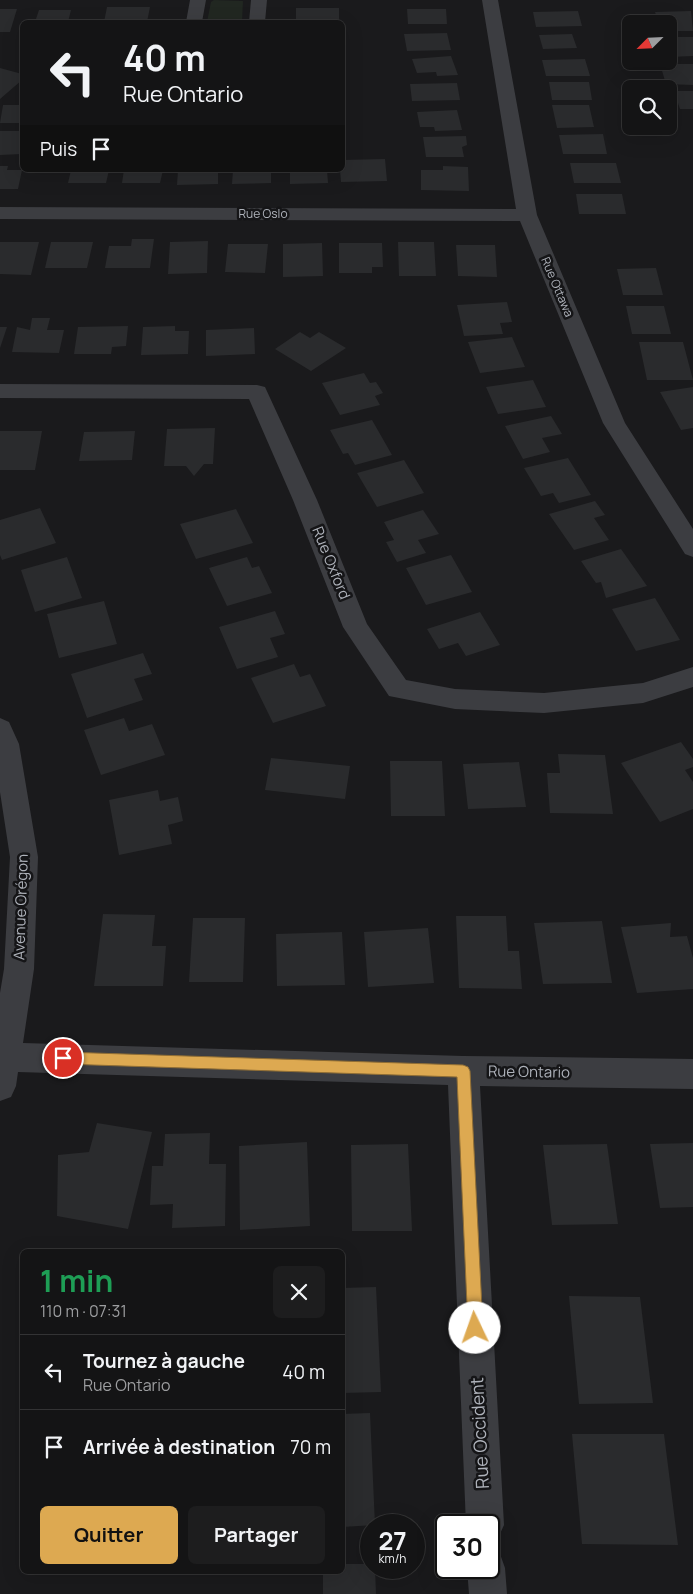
<!DOCTYPE html>
<html lang="fr">
<head>
<meta charset="utf-8">
<style>
  :root { --surface:#141415; --page:#1d1d1e; --text:#f1f3f6; --muted:#9d9ea0; --line:#333334; --accent:#dda951 }
  body { margin:0; font-family:Manrope,sans-serif; background:var(--page); color:var(--text); height:100vh; display:flex; flex-direction:column; font-size:19px; white-space:nowrap }
  * { box-sizing:border-box; margin:0 }
  p { font-size:16px; color:var(--muted) }
  .icon { flex:none; width:28px; height:28px; fill:none; stroke:currentColor; stroke-width:2; stroke-linecap:round; stroke-linejoin:round }
  .map { position:relative; flex:1; overflow:hidden }
  .sheet { position:absolute; left:20px; top:1249px; width:325px; height:325px; display:flex; flex-direction:column; background:var(--surface); border-radius:8px; box-shadow:0 5px 20px #0002,0 0 0 1px var(--line) }
  .sheet>* { flex:none }
  .banner { position:absolute; left:20px; top:20px; width:325px; height:152px; border-radius:8px; box-shadow:0 5px 20px #0002,0 0 0 1px var(--line); background:#141415; color:var(--text); overflow:hidden }
  .needle { width:32px; rotate:246deg }
  .tools { position:absolute; left:622px; top:15px; display:grid; gap:10px }
  .tools a { display:grid; place-items:center; width:55px; height:55px; border-radius:8px; background:var(--surface); box-shadow:0 5px 20px #0002,0 0 0 1px var(--line); font-size:25px }
  .speed { position:absolute; left:360px; top:1514px; display:flex; gap:10px; font-size:25px; font-weight:700; text-align:center }
  .speed>* { display:grid; place-content:center; width:65px; height:65px; border-radius:50%; background:var(--surface); box-shadow:0 5px 20px #0002,0 0 0 1px var(--line); line-height:1 }
  .speed small { font-size:12px; font-weight:400 }
  .speed .limit { border:2px solid #111; border-radius:8px; background:#fff; color:#111 }
  .pin { position:absolute; display:grid; place-items:center; width:42px; height:42px; color:#fff; margin:-21px; border:2px solid #fff; border-radius:50%; box-shadow:0 1px 5px #0007 }
  .me { position:absolute; width:55px; margin:-28px; rotate:357deg; stroke-linejoin:round; filter:drop-shadow(0 0 4px #0008) }
  .turn { display:flex; align-items:center; gap:18px; height:105px; padding:0 20px; font-size:22px }
  .turn .icon { width:65px; height:65px; stroke-width:2.5 }
  .turn b { display:block; font-size:35px; line-height:42px }
  .then { display:flex; align-items:center; height:48px; padding:0 20px; background:#0003; gap:10px; font-size:19px }
  .round { display:grid; place-items:center; flex:none; width:52px; height:52px; border-radius:8px; background:var(--page) }
  .summary { display:flex; align-items:center; justify-content:space-between; height:85px; padding:0 20px }
  h1 { font-size:30px; font-weight:700; line-height:38px; color:#1e9e55 }
  .primary-button { display:flex; gap:10px; margin-top:auto; padding:10px 20px }
  .primary-button a { flex:1; height:58px; border-radius:8px; background:var(--accent); color:#111; font-size:20px; font-weight:700; line-height:58px; text-align:center }
  .primary-button a+a { background:var(--page); color:var(--text) }
  ul { padding:0; list-style:none }
  li { display:flex; align-items:center; gap:15px; height:75px; padding:0 20px; border-top:1px solid var(--line) }
  li div { flex:1 }
  li b { display:block; font-size:19px }
  li em { font-style:normal }
  .map>svg:first-child { display:block }
  .green { fill:#212721 }
  .building { fill:#2a2b2d }
  .lines { fill:none; stroke-linecap:round; stroke-linejoin:round }
  .street { fill:#3c3d41; fill-rule:evenodd }
  .route { fill:#dda951; stroke:#906e35 }
  .labels { text-anchor:middle; stroke-width:5; stroke-linejoin:round; paint-order:stroke }
  .far-street-label { font-size:12px; fill:#aeb2ba; stroke:#151517 }
  .street-label { font-size:15px; fill:#aeb2ba; stroke:#151517 }
  .near-street-label { font-size:18px; fill:#aeb2ba; stroke:#151517 }
</style>
</head>
<body>
<div class="map">
<svg width="693" height="1594" viewBox="0 0 693 1594">
  <rect width="100%" height="100%" fill="#1a1a1c"/>
  <path class="green" d="M214,0L243,1L242,22H207L211,2Z"/>
  <path class="building" d="M107,7H150L147,22H104Z
    M296,8H339V22H296Z
    M0,9H17L10,32H0Z
    M407,9H446L447,24H408Z
    M39,10H71L68,22H35Z
    M578,11L582,26L536,27L533,12Z
    M691,11L693,31H669V24H653L651,18H657L655,12Z
    M447,33L451,50L407,51L404,34Z
    M572,34L577,48L543,49L539,35Z
    M669,37H693V56L669,57Z
    M451,56L458,75L437,76L436,72L417,73L412,59Z
    M585,59L590,76H546L542,60Z
    M660,64H693V85L666,84Z
    M0,68L22,74V80L0,99Z
    M549,82H589L592,100H552Z
    M457,83L460,100L412,101L410,84Z
    M674,91H693V109H680Z
    M3,105H22V123H0Z
    M552,105H589L594,127L557,128Z
    M457,110L462,130L435,131L434,127H420L417,112Z
    M0,131H22V154L0,155Z
    M603,134L607,154H563L559,135Z
    M466,136L467,145L462,147L464,157H426L423,137Z
    M385,159L387,181L341,182L340,170H342V160Z
    M570,163H616L621,183H574Z
    M0,166H8L7,170H22L18,189H0Z
    M443,166L468,167L469,191L421,190V170H443Z
    M71,170H109L106,183H68Z
    M124,170H163L160,183H122Z
    M178,170H218V184L177,185Z
    M233,170H271V183L232,184Z
    M290,170H327L328,183L290,184Z
    M576,194H622L626,214H579Z
    M132,239H154L150,268H105L109,246H131Z
    M208,241L207,273L168,274L170,242Z
    M0,242H39L31,275L0,274Z
    M51,242H93L87,268H45Z
    M398,242H434L436,276H399Z
    M322,243L323,276L283,277V244Z
    M339,243H382L383,267H372V273H339Z
    M228,244H268L265,273L225,272Z
    M456,245H495L497,277L458,276Z
    M656,268L663,295H623L617,269Z
    M507,302L512,322L500,323L503,334L464,336L457,305Z
    M626,306H664L671,334H632Z
    M32,318H50L47,330H64L59,353L12,352L17,327L30,330Z
    M128,326L126,346L112,347L111,354H74L78,327Z
    M175,326V331H189L188,354L141,355L143,327Z
    M0,327H7L0,348Z
    M254,328L255,354L206,356V330Z
    M300,332L310,338L319,332L346,348L311,371L275,349Z
    M512,337L525,367L480,373L468,342Z
    M639,342H683L693,380H647Z
    M364,373L370,383L376,382L383,393L375,396L380,405L340,415L322,383Z
    M533,380L546,407L498,414L486,387Z
    M693,387V428L681,430L660,392Z
    M551,416L562,434L542,438L550,452L523,459L505,426Z
    M372,420L392,455L355,465L348,453L343,454L330,430Z
    M215,428L213,464H204L194,476L186,466H164L167,429Z
    M0,431H42L35,470H0Z
    M135,431L132,460L79,461L84,432Z
    M568,458L591,495L559,503L553,493L541,496L524,468Z
    M404,460L424,493L377,507L357,473Z
    M595,501L605,515L594,518L609,540L574,550L549,514Z
    M40,508L56,543L2,560L0,555V520Z
    M236,509L253,543L196,559L180,524Z
    M423,510L439,534L418,540L426,553L397,562L386,542L394,540L384,522Z
    M621,549L647,586L606,598L601,582L596,583L581,561Z
    M451,555L472,592L426,605L406,568Z
    M67,557L82,598L35,612L21,570Z
    M247,557L252,568L259,566L272,593L227,606L209,568Z
    M655,598L680,640L636,651L612,609Z
    M104,601L117,644L59,658L47,614Z
    M275,611L285,634L270,638L278,657L237,669L219,627Z
    M480,612L500,645L466,656L458,643L439,649L427,629Z
    M143,653L152,674L134,679L143,700L87,718L71,674Z
    M294,664L300,677L310,674L326,706L273,723L251,678Z
    M124,718L129,731L152,724L165,755L101,775L84,730Z
    M681,742L693,759V767L685,770L693,782V809L660,822L621,763Z
    M558,754L605,755L613,814L550,813L547,773H560Z
    M271,758L350,766L345,799L265,790Z
    M390,761H442L445,816H391Z
    M519,762L526,807L468,809L463,764Z
    M158,790L160,801L178,797L183,821L168,825L172,844L119,855L109,800Z
    M103,914L155,915L152,946H166L163,986H94Z
    M456,916H506L508,951H519L522,989L459,988Z
    M193,918H245L243,982H189Z
    M602,921L612,983L543,984L534,923Z
    M671,923L670,937L687,936L693,958V989L637,993L621,927Z
    M428,928L434,983L368,987L364,932Z
    M342,932L345,985L277,986L276,934Z
    M97,1123L152,1132L128,1229L57,1216L58,1155L89,1152Z
    M210,1133L209,1164H226L225,1226L172,1228L173,1204L150,1205L152,1166H163L165,1134Z
    M307,1142L310,1226L240,1230L239,1146Z
    M693,1143V1207L660,1208L650,1144Z
    M408,1144L412,1231H352L351,1145Z
    M607,1144L618,1224L552,1225L543,1145Z
    M376,1287L381,1392L342,1393V1288Z
    M569,1296L640,1297L653,1403L579,1404Z
    M370,1413L375,1525L342,1527V1414Z
    M572,1434H664L678,1545L582,1544Z
    M342,1564H371V1568H375L376,1594H323V1571H342Z"/>
  <g class="lines">
    <path class="street" d="M190,0H206L202,22H186Z
      M251,0H267L265,22H249Z
      M482,0H498L537,215L625,423L693,529V557L685,554L603,423L520,221L0,219V207L516,209Z
      M0,384L257,385L265,387L317,500L367,624L406,680L455,689L544,693L643,683L693,667V687L643,703L544,713L455,709L389,696L343,627L293,500L249,399L0,398Z
      M0,718L9,722L19,744L38,857L34,969L23,1043L463,1056L693,1059V1089L480,1086L504,1525L498,1538L489,1542V1525H466L448,1085L18,1072L16,1086L11,1097L0,1101V993L4,969L10,857L0,792Z
      M489,1550L500,1554L505,1568L507,1594H469L467,1568H489Z"/>
  </g>
  <path class="route" d="M63,1052L463,1065L468,1067L470,1071L483,1328L480,1333L475,1335L470,1333L468,1328L457,1077L63,1064L58,1062L56,1058L58,1053Z"/>
  <g class="labels">
    <g class="far-street-label">
      <text x="263" y="218">Rue Oslo</text>
      <text transform="translate(557 287) rotate(67)" y="4">Rue Ottawa</text>
    </g>
    <g class="street-label">
      <text transform="translate(331 563) rotate(68)" y="5">Rue Oxford</text>
      <text transform="translate(21 907) rotate(-88)" y="5">Avenue Orégon</text>
      <text transform="translate(529 1072) rotate(1)" y="5">Rue Ontario</text>
    </g>
    <g class="near-street-label">
      <text transform="translate(480 1433) rotate(-93)" y="6">Rue Occident</text>
    </g>
  </g>
</svg>
<div class="tools">
<a><svg class="needle" viewBox="-14 -14 28 28"><path d="M0-13l5 13h-10z" fill="#e53935"/><path d="M0 13l5-13h-10z" fill="#9d9ea0"/></svg></a>
<a><svg class="icon" aria-label="search" viewBox="0 0 24 24"><circle cx="10" cy="10" r="6"/><path d="M15 15l6 6"/></svg></a>
</div>
<div class="speed"><div>27<small>km/h</small></div><div class="limit">30</div></div>
<div class="pin" style="left:63px;top:1058px;background:#d93025"><svg class="icon" aria-label="arrive" viewBox="0 0 24 24"><path d="M6 21V4h12l-3 4 3 4H6"/></svg></div>
<svg class="me" style="left:475px;top:1328px" viewBox="-20 -20 40 40"><circle r="19" fill="#fff"/><path d="M0-13L10 11 0 6-10 11z" fill="#dda951"/></svg>
<div class="banner">
<div class="turn"><svg class="icon" aria-label="left" viewBox="0 0 24 24"><path d="M17 20v-9H6M10 6l-5 5 5 5"/></svg><div><b>40 m</b>Rue Ontario</div></div>
<div class="then">Puis<svg class="icon" aria-label="arrive" viewBox="0 0 24 24"><path d="M6 21V4h12l-3 4 3 4H6"/></svg></div>
</div>
<section class="sheet">
<div class="summary"><div><h1>1 min</h1><p>110 m · 07:31</p></div><a class="round"><svg class="icon" aria-label="close" viewBox="0 0 24 24"><path d="M6 6l12 12M18 6L6 18"/></svg></a></div>
<ul>
<li><svg class="icon" aria-label="left" viewBox="0 0 24 24"><path d="M17 20v-9H6M10 6l-5 5 5 5"/></svg><div><b>Tournez à gauche</b><p>Rue Ontario</p></div><em>40 m</em></li>
<li><svg class="icon" aria-label="arrive" viewBox="0 0 24 24"><path d="M6 21V4h12l-3 4 3 4H6"/></svg><div><b>Arrivée à destination</b></div><em>70 m</em></li>
</ul>
<div class="primary-button"><a>Quitter</a><a>Partager</a></div>
</section>
</div>
</body>
</html>
